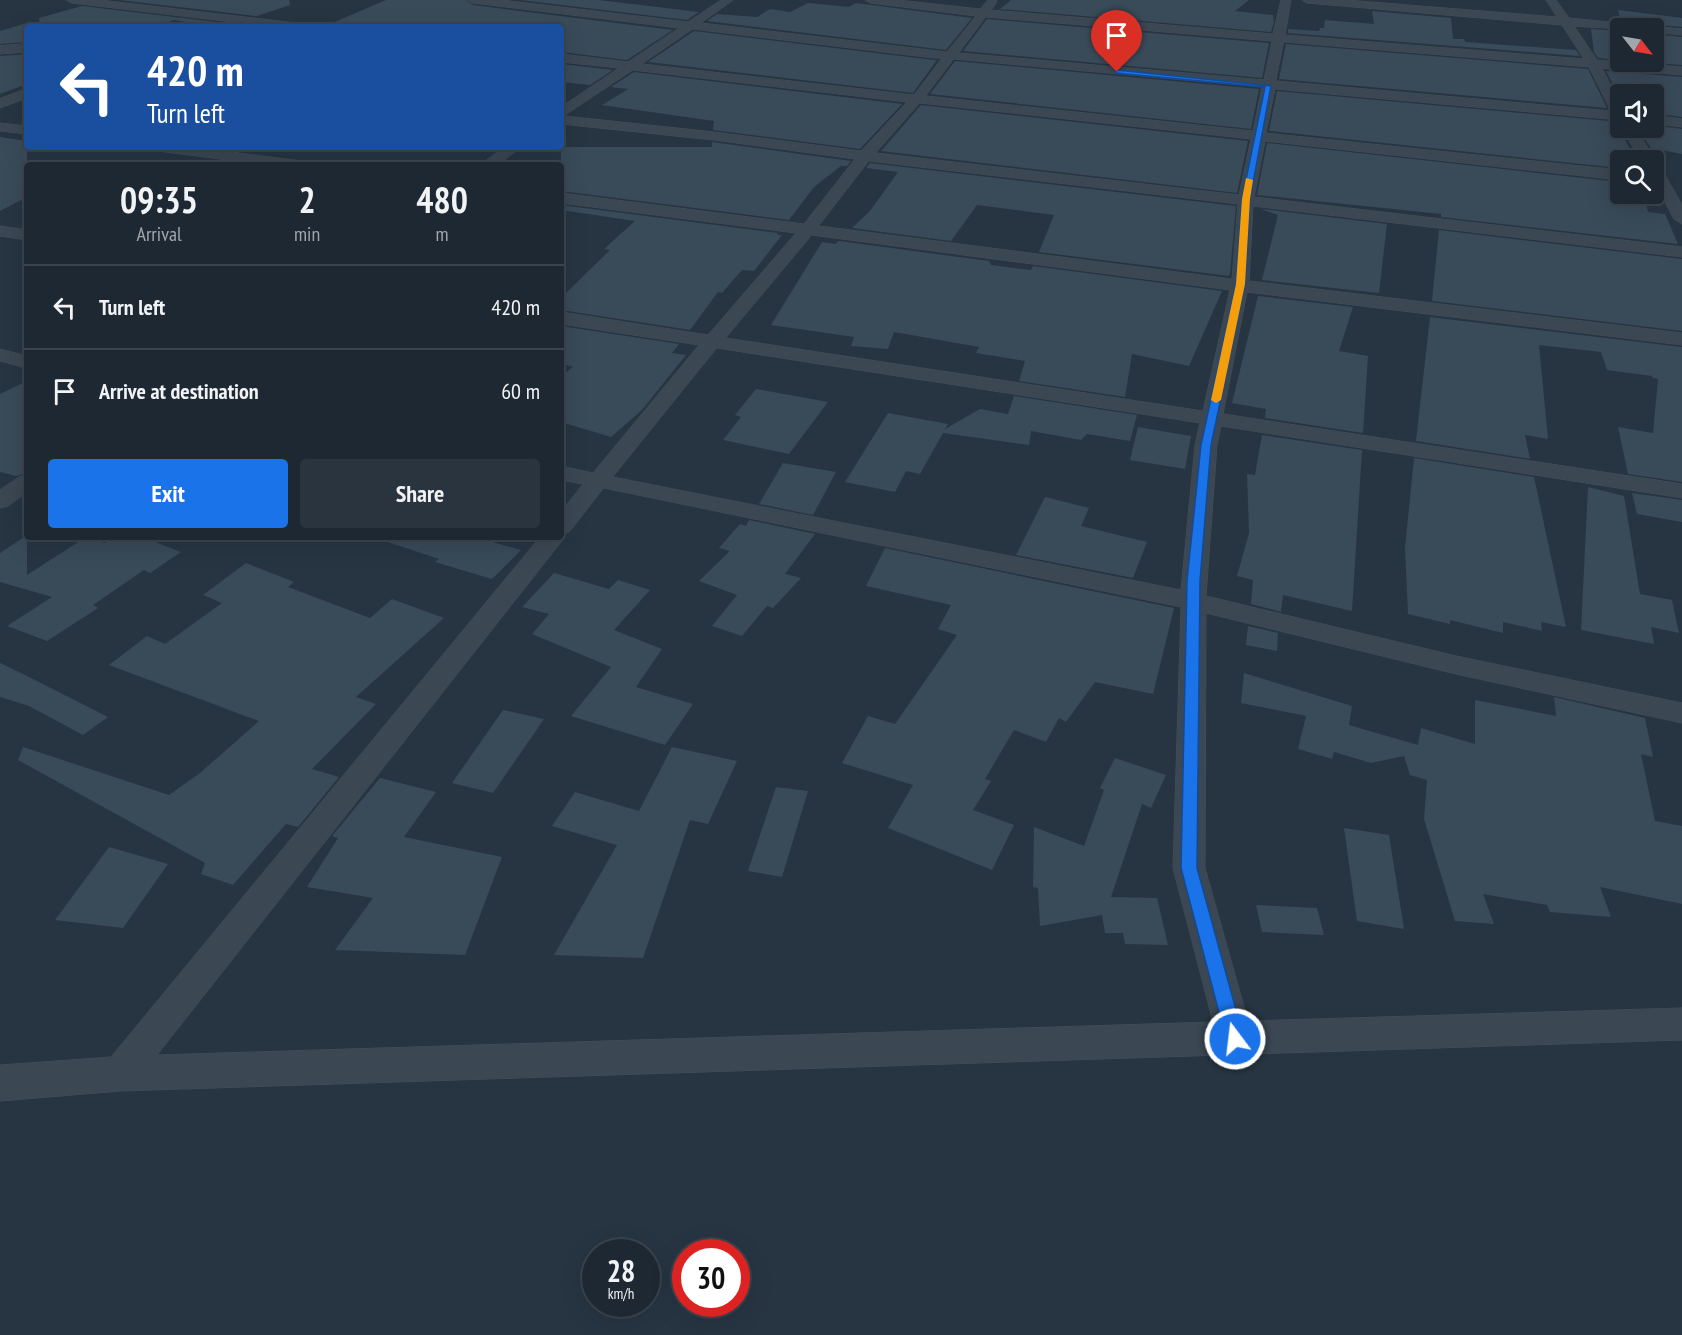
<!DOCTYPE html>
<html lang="en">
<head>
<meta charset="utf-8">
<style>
  :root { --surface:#1d2832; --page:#2a343e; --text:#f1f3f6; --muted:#a0a6ac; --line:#3b444d; --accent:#1a73e8 }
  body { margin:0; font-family:"PT Sans Narrow",sans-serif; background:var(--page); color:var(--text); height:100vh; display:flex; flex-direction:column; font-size:22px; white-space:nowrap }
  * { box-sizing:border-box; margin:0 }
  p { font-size:20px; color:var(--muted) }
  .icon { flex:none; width:33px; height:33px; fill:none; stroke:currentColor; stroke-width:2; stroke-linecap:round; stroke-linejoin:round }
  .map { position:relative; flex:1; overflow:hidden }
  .sheet { position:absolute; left:24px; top:162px; width:540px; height:378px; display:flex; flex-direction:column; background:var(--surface); border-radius:6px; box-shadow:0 6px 24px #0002,0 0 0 2px var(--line) }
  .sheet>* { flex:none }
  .hud { position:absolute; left:24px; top:24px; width:540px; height:126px; border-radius:6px; box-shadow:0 6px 24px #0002,0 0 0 2px var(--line); background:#1a4fa0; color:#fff; overflow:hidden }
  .needle { width:39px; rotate:121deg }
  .controls { position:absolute; left:1610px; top:18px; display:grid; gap:12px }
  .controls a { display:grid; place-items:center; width:54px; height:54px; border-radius:6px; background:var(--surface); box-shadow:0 6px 24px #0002,0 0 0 2px var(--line); font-size:30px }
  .speed { position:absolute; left:582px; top:1239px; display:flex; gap:12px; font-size:30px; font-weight:700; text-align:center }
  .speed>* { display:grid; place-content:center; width:78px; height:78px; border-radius:50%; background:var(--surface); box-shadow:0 6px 24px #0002,0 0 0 2px var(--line); line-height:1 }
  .speed small { font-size:15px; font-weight:400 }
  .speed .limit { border:9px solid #d22; background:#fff; color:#111 }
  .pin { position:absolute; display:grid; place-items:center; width:51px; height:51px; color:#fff; margin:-62px -26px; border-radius:50% 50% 50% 0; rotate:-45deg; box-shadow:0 0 6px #0007 }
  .pin .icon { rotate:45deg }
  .me { position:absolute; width:66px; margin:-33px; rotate:345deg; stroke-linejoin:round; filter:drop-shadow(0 0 4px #0008) }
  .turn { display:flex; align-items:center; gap:21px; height:126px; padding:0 24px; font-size:27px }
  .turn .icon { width:78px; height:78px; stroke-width:2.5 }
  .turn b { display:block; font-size:42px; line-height:51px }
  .eta { display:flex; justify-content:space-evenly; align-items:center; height:102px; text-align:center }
  .eta b { font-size:36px; font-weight:700; line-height:42px }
  .button { display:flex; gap:12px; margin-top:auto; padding:12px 24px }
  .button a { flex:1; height:69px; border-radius:6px; background:var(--accent); color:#fff; font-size:24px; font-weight:700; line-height:69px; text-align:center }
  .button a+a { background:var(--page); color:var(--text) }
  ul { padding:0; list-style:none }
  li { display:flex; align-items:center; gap:18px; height:84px; padding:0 24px; border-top:2px solid var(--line) }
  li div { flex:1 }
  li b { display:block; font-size:22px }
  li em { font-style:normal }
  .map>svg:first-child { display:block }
  .building { fill:#394a59 }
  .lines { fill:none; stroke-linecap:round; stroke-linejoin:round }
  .minor-casing { stroke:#45505c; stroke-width:1 }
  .minor { fill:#3b4753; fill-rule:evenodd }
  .route { fill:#1a73e8; stroke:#114b97; stroke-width:1.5 }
  .slow { fill:#f59e0b }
</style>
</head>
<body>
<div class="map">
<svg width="1682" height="1335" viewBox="0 0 1682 1335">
  <rect width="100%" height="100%" fill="#273543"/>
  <path class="building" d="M119,0H289L290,5L257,16Z
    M386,0H466L473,5L673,30L627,60L561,52V27H323Z
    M520,0H599L699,12L687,20Z
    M1011,0H1249L1235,11L1273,15L1274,22L1271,32L1000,9Z
    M808,3L849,7L856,3L972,18L946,50L707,21L717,14L757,17L770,9L790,12Z
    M82,6L233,24L216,27L174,20L156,27H40L39,18Z
    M1618,10L1682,18V27L1621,21Z
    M1372,11L1451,18L1453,39H1464L1465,42L1576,50L1580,56L1288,33V29L1319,31L1320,28H1324L1325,20L1374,24Z
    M987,19L1269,43L1262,78L963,51Z
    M27,23V42L0,44V31Z
    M1591,29L1620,31V60L1598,58L1594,52Z
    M694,31L934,60H937L913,93L648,62Z
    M1653,34L1682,37V65L1643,62H1653Z
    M1286,44L1588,69L1607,108L1279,79Z
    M27,54V84L0,94V56Z
    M955,61L1259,89L1251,129L930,94Z
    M561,64L613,70L590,85L561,82Z
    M1606,71L1682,77V117L1653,113V94H1620V98Z
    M634,72L902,104L860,149L713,130L714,121L602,105L628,89L611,87Z
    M1277,91L1620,122L1619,129L1636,160H1620V168L1269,131Z
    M921,105L1248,141L1237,193L881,151Z
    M1653,125L1682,129V154L1651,148L1637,128H1653Z
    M0,137L27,141V197L0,211Z
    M712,142L851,161L847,166H841L814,187L789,220L561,191V147H712Z
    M1267,143L1620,182V194H1644L1648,212L1665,214L1678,244L1441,217V214L1257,195Z
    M870,163L1236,206L1230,274L1229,276L1039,252L1054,215L977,205L951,241L852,228L870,211L898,172L866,168Z
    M561,205L778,233L777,235H782L754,271L742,270L722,293L718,292L690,330L561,310V298L610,250L604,249L635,221L561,210Z
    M1261,209L1387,224L1379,293L1262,280L1278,215Z
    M1439,230L1682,259V331L1432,301Z
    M839,241L989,261L991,265L1031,270L1033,266L1222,291L1189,366L1132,354L1125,397L1019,381L1025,361L976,353L979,347L894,332L888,349L851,346L854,337L771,325L822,242L835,244Z
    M1258,296L1353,307L1339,351L1368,356L1363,433L1265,418L1266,409L1232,403Z
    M1430,317L1682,347V482L1628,474L1618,427L1653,433L1658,379L1653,378L1652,376L1607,370L1601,352L1539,345L1548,439L1525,435L1530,459L1416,441Z
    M561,326L679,344L672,353L686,355L642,410L611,437L561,422V376L573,367L561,363Z
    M27,381V473L16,476L0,472V394Z
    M756,389L828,402L789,454L723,440L741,417L735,415Z
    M1014,396L1137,415L1130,441L1087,434L1081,440L1031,431L1029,445L943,433L920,474L906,471L895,492L845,482L888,413L948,424L945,429L980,409L1008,414Z
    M1138,427L1191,436L1185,469L1130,460Z
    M1262,435L1362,450L1352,611L1283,595L1281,612L1251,604L1253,580L1237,576L1249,533L1247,474L1255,475Z
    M1414,458L1534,477L1566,627L1541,622L1542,631L1503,622V633L1450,620V624L1408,614L1405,548Z
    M783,463L836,472L813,515L759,504Z
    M1588,487L1624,496L1640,594L1672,600L1679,633L1651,627L1654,644L1581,630Z
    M1632,493L1682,500V522L1637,514Z
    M1045,497L1089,508L1081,526L1147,542L1133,578L1016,555Z
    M749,520L815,534L785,574L801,578L773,608L767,606L742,636L712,626L737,595L699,581L730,551L719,548L740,524L746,526Z
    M27,535V575L86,537L105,543L115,537H142L181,552L150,573L144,570L93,605L98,608L47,641L7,626L52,597L0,582V553Z
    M389,537H475L521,550L492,579L435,562L439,559L388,542Z
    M885,548L1174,608L1153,694L1095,682L1066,722L1059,718L1046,742L1014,730L985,779L991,781L973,810L1014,825L992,870L888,828L913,785L842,763L868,716L895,724L957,635L938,629L951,605L866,586Z
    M246,563L294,582L288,587L370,618L392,599L444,618L356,697L376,704L312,769L339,777L298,827L286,824L233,885L201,874L205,863L18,760L23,747L169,795L200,773L259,721L109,665L147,636L165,644L222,603L203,595Z
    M554,573L609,589L618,580L650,590L614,630L662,649L636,687L693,704L665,745L571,716L611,667L532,634L549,614L522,607Z
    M1248,626L1278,633L1277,651L1246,645Z
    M0,663L23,674L108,717L83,735L29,706L0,697Z
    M1244,673L1352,706L1349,725L1418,745L1421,728L1475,744V700L1556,716L1554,697L1645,718L1653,757L1641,754L1655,821L1682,826V904L1600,887L1611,917L1550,912L1547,905L1483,894L1494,924L1455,921L1424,819L1427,780L1410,775L1404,756L1371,763L1334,752L1332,759L1298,749L1306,716L1241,703Z
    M503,710L544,719L493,793L452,783Z
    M672,747L737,761L708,824L690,820L643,958L554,955L617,845L552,826L575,792L639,811Z
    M1115,758L1166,775L1151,808L1142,804L1111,897L1157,898L1168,945L1125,944L1123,933H1105L1102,915L1040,926L1038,888L1033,887L1034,827L1084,846L1104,790L1100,788Z
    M380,778L436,792L404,837L502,857L465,955L335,950L373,898L307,887L338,838L332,836Z
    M776,787L808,791L782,877L748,871Z
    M1344,828L1389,835L1404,929L1357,921Z
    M109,847L168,864L123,928L55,920Z
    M1256,905L1317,908L1324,935L1262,932Z"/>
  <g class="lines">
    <defs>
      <path id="minor" d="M67,0H100L304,24L310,27H275L72,3Z
        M468,0H501L688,22L721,0H733L701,23L947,52L976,16L870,3L865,0H898L980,9L988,0H996L997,2L991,10L1273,34L1281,0H1291L1285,35L1584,59L1562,25L1307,3L1302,0H1346L1557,17L1546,0H1556L1569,18L1682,29V35L1653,32V28L1620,29L1574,26L1597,60L1682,67V75L1602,68L1620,103V120L1275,89L1266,133L1620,170V180L1265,141L1254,197L1682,247V257L1253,206L1249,281L1682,333V345L1247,292L1223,414L1682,484V498L1221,426L1217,445L1206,596L1456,656L1682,703V723L1456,674L1206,613L1205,868L1248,1021L1682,1008V1040L120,1091L0,1101V1065L111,1057L540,537H561V512L583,484L561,480V466L593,473L699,345L561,324V312L708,335L796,233L561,203V193L804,224L855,159L714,140L561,124V107L619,68L561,62V54L628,62L679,28L473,3ZM986,17L1272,41L1264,80L959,53ZM693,29L934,58H942L914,95L642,64ZM1284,42L1589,67L1611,111L1276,81ZM954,59L1262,87L1253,131L926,96ZM633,70L907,102L861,151L714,132L564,116ZM920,103L1251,139L1239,195L876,153ZM869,161L1238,204L1232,279L819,226ZM812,235L1230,290L1203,411L726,338ZM717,348L1200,423L1195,445L1181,590L613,477ZM604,488L1181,607L1173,868L1213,1022L157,1055L561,542L565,537L563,534L569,532Z
        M27,44V52L0,54V46Z
        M27,89V98L0,108V99Z
        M1653,115L1682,119V127L1653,123Z
        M0,123L27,126V134L0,131Z
        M1621,128H1635L1656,160L1655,162L1660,166L1682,205V224L1674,219L1653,180V160H1642Z
        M151,147H193L301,161L308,165H266L158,151Z
        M504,147H521L498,165H481Z
        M0,226L27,230V240L0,236Z
        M0,349L27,356V368L0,361Z
        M27,475V492L8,506L0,508V490L19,477Z"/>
    </defs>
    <use href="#minor" class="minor-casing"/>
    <use href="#minor" class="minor"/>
  </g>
  <path class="route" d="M1117,70L1271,86L1250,199L1245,284L1211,445L1200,581L1197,868L1244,1039L1242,1045L1235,1047L1229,1045L1226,1039L1181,868L1187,581L1201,445L1236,284L1242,199L1265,87L1115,73Z"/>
  <path class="slow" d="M1246,178L1253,180L1250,199L1245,284L1221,400L1216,403L1211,400L1236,284L1242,199Z"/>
</svg>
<div class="controls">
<a><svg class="needle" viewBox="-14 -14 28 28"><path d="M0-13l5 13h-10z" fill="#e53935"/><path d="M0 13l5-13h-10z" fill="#a0a6ac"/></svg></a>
<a><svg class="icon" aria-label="sound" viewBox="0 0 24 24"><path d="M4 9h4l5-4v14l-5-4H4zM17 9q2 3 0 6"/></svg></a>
<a><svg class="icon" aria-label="search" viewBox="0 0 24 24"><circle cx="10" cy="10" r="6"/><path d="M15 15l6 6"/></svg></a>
</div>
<div class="speed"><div>28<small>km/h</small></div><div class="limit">30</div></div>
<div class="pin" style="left:1117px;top:72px;background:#d93025"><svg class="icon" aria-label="arrive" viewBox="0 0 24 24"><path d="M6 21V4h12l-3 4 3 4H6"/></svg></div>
<svg class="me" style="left:1235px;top:1039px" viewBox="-20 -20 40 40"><circle r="17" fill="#1a73e8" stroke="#fff" stroke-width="3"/><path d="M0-11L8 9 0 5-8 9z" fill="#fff"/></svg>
<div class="hud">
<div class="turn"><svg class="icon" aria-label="left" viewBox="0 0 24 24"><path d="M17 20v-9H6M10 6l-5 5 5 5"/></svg><div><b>420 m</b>Turn left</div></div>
</div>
<section class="sheet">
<div class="eta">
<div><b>09:35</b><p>Arrival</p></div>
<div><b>2</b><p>min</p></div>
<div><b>480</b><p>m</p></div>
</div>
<ul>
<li><svg class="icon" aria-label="left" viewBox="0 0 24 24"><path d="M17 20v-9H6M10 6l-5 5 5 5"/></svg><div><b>Turn left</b></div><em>420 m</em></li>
<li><svg class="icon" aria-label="arrive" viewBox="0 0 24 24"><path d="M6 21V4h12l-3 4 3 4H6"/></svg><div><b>Arrive at destination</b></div><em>60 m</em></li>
</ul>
<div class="button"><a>Exit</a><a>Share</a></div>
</section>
</div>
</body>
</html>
